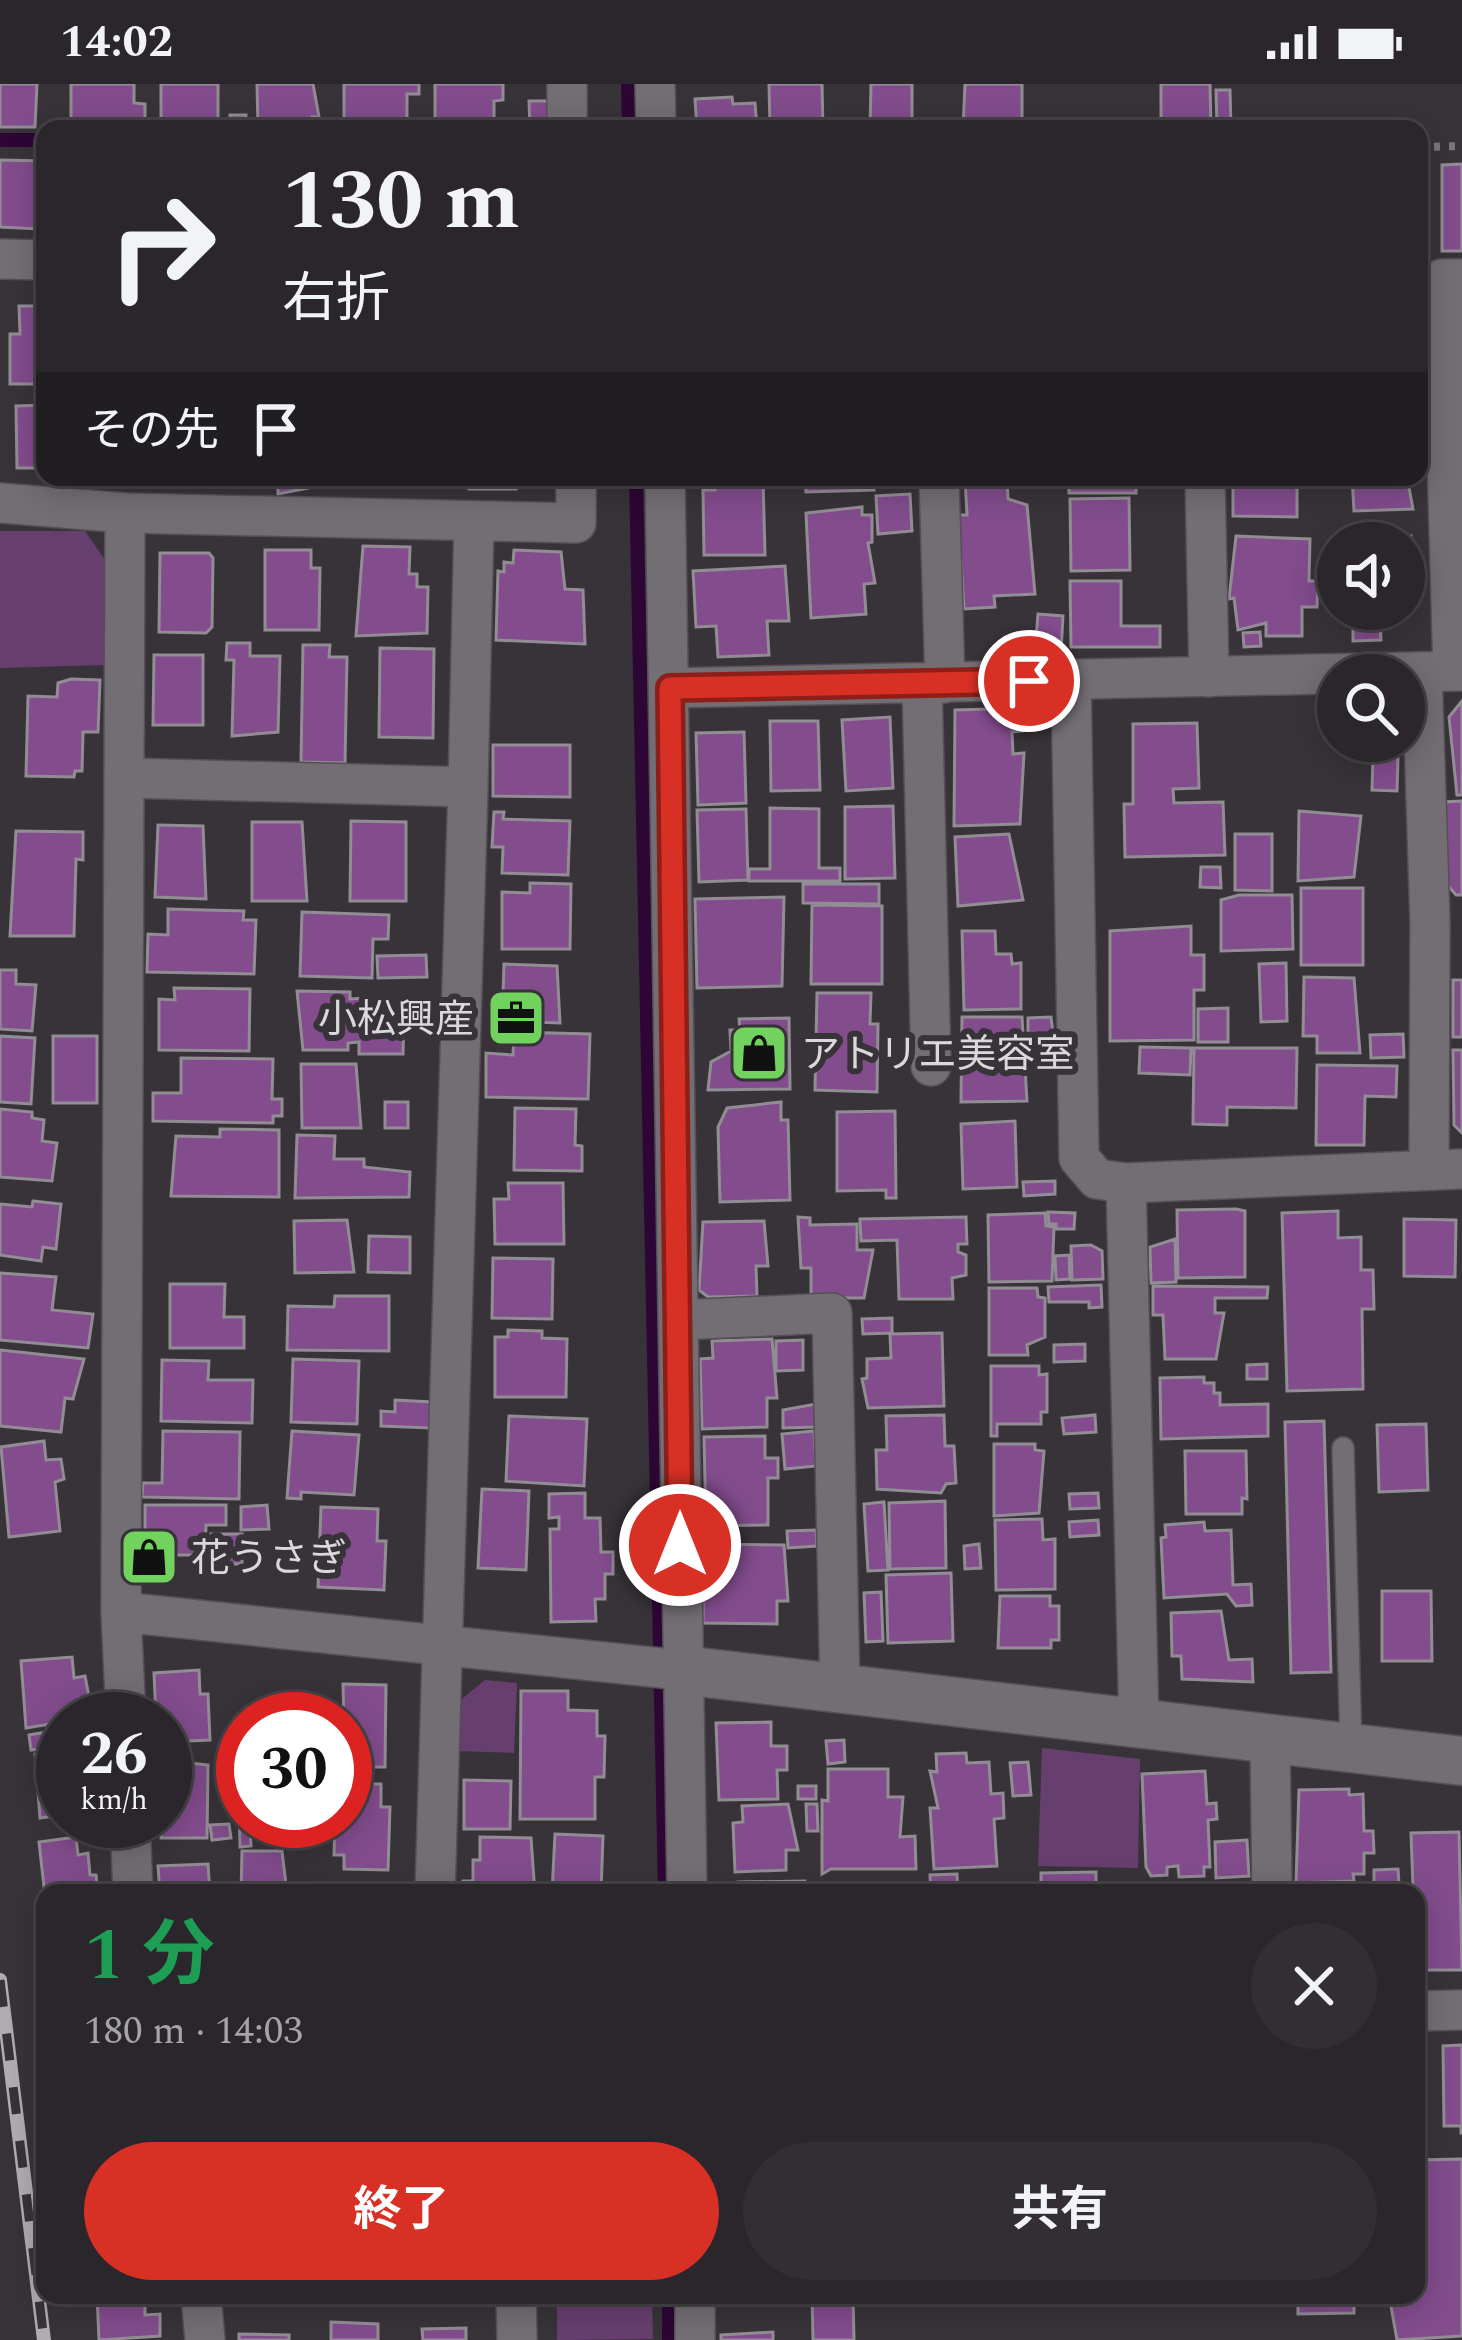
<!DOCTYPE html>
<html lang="ja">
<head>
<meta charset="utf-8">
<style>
  :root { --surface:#2a262b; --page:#322e33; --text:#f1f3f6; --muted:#a5a5a9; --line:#464347; --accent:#d93025 }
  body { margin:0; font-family:Spectral,"Noto Sans JP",serif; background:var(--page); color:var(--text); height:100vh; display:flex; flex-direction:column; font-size:45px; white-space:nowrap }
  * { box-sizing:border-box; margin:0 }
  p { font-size:39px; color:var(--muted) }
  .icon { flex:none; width:66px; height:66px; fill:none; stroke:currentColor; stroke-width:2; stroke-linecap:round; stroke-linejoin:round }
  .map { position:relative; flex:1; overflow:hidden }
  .details { position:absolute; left:36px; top:1800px; width:1389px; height:420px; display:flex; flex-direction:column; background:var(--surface); border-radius:24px; box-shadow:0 6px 30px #0003,0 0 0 3px var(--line) }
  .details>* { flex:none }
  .banner { position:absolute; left:36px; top:36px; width:1392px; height:366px; border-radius:24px; box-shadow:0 6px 30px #0003,0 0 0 3px var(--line); background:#2a262b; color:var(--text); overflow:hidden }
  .buttons { position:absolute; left:1317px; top:438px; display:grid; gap:24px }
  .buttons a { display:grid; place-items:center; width:108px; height:108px; border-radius:50%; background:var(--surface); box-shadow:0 6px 30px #0003,0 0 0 3px var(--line); font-size:60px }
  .speed { position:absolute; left:36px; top:1608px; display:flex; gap:24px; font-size:60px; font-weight:700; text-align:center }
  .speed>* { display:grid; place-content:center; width:156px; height:156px; border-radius:50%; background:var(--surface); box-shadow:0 6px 30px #0003,0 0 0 3px var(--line); line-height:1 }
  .speed small { font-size:30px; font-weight:400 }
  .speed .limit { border:18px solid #d22; background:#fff; color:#111 }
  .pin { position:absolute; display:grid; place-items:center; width:102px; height:102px; color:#fff; margin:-51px; border:6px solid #fff; border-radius:50%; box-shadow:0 3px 12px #0007 }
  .me { position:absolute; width:132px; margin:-66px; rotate:0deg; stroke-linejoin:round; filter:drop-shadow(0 0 9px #0008) }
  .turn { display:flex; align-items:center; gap:42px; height:252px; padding:0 48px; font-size:54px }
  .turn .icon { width:156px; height:156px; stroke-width:2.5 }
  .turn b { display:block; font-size:84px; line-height:102px }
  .then { display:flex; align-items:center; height:114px; padding:0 48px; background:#0003; gap:24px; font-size:45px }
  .round { display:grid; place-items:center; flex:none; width:126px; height:126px; border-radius:63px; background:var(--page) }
  .headline { display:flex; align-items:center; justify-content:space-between; height:204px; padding:0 48px }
  h1 { font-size:72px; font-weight:700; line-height:90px; color:#1e9e55 }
  .cta { display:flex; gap:24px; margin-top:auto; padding:24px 48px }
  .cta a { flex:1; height:138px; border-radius:72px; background:var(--accent); color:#fff; font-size:48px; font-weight:700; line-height:138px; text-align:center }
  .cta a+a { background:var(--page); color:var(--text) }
  .status { display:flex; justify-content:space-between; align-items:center; height:84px; padding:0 60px; background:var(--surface); direction:ltr }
  .status svg { height:33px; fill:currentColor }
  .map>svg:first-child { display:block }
  .green { fill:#663f6f }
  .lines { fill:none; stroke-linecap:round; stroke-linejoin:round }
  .stream { stroke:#2e0636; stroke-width:14 }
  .building { fill:#824c8d; stroke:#928c94; stroke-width:3 }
  .service-casing { stroke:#545055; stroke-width:24 }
  .minor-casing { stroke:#545055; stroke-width:42 }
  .tertiary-casing { stroke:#545055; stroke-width:51 }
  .path { stroke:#79757a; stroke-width:8; stroke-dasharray:6 9; stroke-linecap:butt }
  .service { stroke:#736d74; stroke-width:21 }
  .minor { stroke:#736d74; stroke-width:39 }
  .tertiary { stroke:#736d74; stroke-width:48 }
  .rail-casing { stroke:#b0adb1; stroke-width:14 }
  .rail { stroke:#383339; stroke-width:9; stroke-dasharray:27; stroke-linecap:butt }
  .route-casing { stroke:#8d1f18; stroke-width:30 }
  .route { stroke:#d93025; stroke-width:21 }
  .labels { text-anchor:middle; stroke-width:12; stroke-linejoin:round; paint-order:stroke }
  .poi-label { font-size:39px; fill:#dbd8dc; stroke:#383339; text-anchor:start }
</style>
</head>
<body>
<div class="status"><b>14:02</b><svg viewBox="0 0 49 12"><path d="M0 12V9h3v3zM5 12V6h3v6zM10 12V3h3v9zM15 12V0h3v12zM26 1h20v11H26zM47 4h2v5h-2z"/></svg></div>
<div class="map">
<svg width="1462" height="2256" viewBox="0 0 1462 2256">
  <rect width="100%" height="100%" fill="#383339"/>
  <path class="green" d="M0,447H85L107,479L106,581L0,584Z
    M485,1596L517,1599L514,1669L455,1667L457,1619Z
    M1042,1664L1140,1675L1138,1784L1038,1782Z
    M557,2211H652L653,2255L557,2256Z"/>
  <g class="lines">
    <path class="stream" d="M628,0L629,45
      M0,56H45
      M636,393L665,1809
      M669,2256V2211"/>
  </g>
  <path class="building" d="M0,0H37L35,43H0Z
    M71,0H134V19L145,20V42L71,45Z
    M161,0H218V45H161Z
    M257,0H313L319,33H312V45H258Z
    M344,0H419V10H407V45H344Z
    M435,0H503V16L494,17V45H435Z
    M769,0H822L823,45H770Z
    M871,0H912V35H921V45H870Z
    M965,0H1022V45H963Z
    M1161,0H1210L1211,45H1161Z
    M1216,6H1230L1231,42L1263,40V45H1217Z
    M732,13L733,20L755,19L757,45H697L695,15Z
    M529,17H548L549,45H530Z
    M230,31H246L245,45H230Z
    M0,76L45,77L38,145L0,143Z
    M1462,80V167H1442V81Z
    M19,222H45V300H10V250H20Z
    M45,321V384H17L16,322Z
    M278,393H334V399L278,410Z
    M381,393H427L421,399L381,398Z
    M469,393H516V405H469Z
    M763,393L765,471H704L703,406H715L714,394Z
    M805,393H874V406L806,408Z
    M1007,393L1008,415L1027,421L1035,510L994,512L995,523L964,525L958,431H967L965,395Z
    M1069,393H1136V409H1069Z
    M1233,393H1297V433L1233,432Z
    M1352,393H1407L1413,425L1354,427Z
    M910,410L912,447L878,450L876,412Z
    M1129,414L1130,486L1071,487L1070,415Z
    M862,423V431H872V458L868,459L875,499L864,500L866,530L811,534L806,429Z
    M1236,452L1310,455L1309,497H1318L1317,523H1302V552H1266V539L1238,546L1234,514L1229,515Z
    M1411,452V521H1404V459H1355V453Z
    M363,462L410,463L409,490H417V503H428L427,549L356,552Z
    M265,466H311V484H320L319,546H265Z
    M514,466L561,468L565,505L583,506L585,560L496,556L498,487L504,488V478L513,479Z
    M160,469H209L213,474L212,543L206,549L159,548Z
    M785,482L789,537H767L769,571L718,573L716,542L696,543L693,487Z
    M1070,497H1121V542H1160V563H1071Z
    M1038,530L1063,532L1061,568L1035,567Z
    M1380,535L1381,556L1353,557V537Z
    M1260,548L1261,562L1244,563L1243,549Z
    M227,559H250V572H280L278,648L232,652L234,576H226Z
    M303,561H330L329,573H347L345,679L301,678Z
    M380,564L434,565L433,654L379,653Z
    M154,571H203V641H153Z
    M71,595L100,596L98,648H83L82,687H75L74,693L26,692L28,612L57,613L58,599Z
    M1462,617V711H1457L1449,633Z
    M1023,624V647L1012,648L1013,670L1024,669L1020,740L954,742L955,626Z
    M890,633L893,704L846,707L842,636Z
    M770,637H818L820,706L771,707Z
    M1197,639L1199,704L1173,705L1174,719L1223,718L1225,771L1125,773L1124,720H1133V640Z
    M744,648L746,719L698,721L696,649Z
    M493,661H570V713L493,712Z
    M1373,671L1398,673L1397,707L1372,706Z
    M1462,717V811H1456L1445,798L1443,718Z
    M893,722L895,794L845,795V723Z
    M770,724L819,725V784H840V797H749V785H770Z
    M746,725L748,796L699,798L697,726Z
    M1299,727L1361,732L1354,793L1298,797Z
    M494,728H504L503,735L570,737L568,791L502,789L503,763H492Z
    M351,737L406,738V817H350Z
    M252,738H302L307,817H252Z
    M158,741L203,742L206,815L155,813Z
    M16,747L83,748V776L76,775L74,852H10Z
    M1009,750L1023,816L958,822L955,753Z
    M1235,750H1272V807L1235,806Z
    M1201,783H1220L1221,804L1200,803Z
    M530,799L571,800L570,865H502V808L530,809Z
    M803,800H879V820L803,819Z
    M1301,804H1363V881H1301Z
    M1239,811H1292L1293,865L1221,867V816Z
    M784,813L782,902L697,904L695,815Z
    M812,821L882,822V900H811Z
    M168,825L244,827L243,836H256L254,890L147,888L148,850L168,851Z
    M302,828L389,831L388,855H373L372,894L300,892Z
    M1191,842V871H1204V906H1194V956L1110,957V847Z
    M962,847H995L996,870H1011L1012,880L1021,879V925L964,926Z
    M426,871L427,893L378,894L377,872Z
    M1286,879L1287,937L1261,938L1259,880Z
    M504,880L557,882L560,939L502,937Z
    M0,886H16V900L36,901L32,947L0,945Z
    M1304,893L1354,894L1360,969H1317V952H1303Z
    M1453,896H1462V953H1453Z
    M174,904L250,905L249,967L159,966V915L175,916Z
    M297,907L350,908V915L364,914L365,920H404L403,970H359V958L348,959V966H303Z
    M817,909H871L870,940H878L877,1008L815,1006Z
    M1228,924V958H1198V925Z
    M962,933H1022L1027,1017L961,1018Z
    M1051,933L1053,949L1028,950V934Z
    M789,934L790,1005L708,1006L711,978L731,967L730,946H740L739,935Z
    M514,948L590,950L588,1015L486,1013V969L513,971Z
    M1403,950L1404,973L1371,974L1370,951Z
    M0,952L35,954L31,1020L0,1018Z
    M53,952H97V1019H53Z
    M1140,963L1191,964L1190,991L1139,989Z
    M1194,964H1297L1296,1024L1227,1023V1041L1193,1040Z
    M1453,966H1462V1049L1454,1041Z
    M181,974L273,975L272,1015H282V1032H273V1039L153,1037V1009H181Z
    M301,980H356L361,1044H302Z
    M1317,981L1397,982L1396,1013L1365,1012L1364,1061H1316Z
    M385,1018H408V1044H385Z
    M781,1018V1036H788L790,1116L720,1118L718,1043L727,1024Z
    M515,1024L576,1025L575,1061L582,1062V1087L514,1086Z
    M0,1025L32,1028V1034L44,1036L42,1057L57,1059L52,1097L0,1093Z
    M895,1027L896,1114H886V1106L837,1107V1028Z
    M1015,1037L1017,1103L963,1105L961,1040Z
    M220,1045L279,1046V1113L171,1112L176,1052L220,1053Z
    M297,1051L335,1052L334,1075H364V1083L410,1088L409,1113L295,1114Z
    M1055,1097V1110L1024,1112L1023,1098Z
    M508,1099H563L564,1160H495L494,1115H509Z
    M33,1117L61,1120L56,1165L43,1163L41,1177L0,1171V1120L32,1123Z
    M1236,1125L1245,1127V1193L1178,1194L1177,1126Z
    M1338,1127V1154L1361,1153V1186H1373L1374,1225H1362L1363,1305L1287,1307L1282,1129Z
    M1048,1128L1075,1129L1074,1145H1056V1140H1049Z
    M1045,1129L1046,1142L1054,1143L1052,1197L989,1198L988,1131Z
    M798,1133L810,1134V1141L857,1140V1166H873L864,1214H811V1184H801Z
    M966,1133L967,1160H958V1168L966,1171V1191L952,1194L953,1215H899L897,1156L861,1157L860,1135Z
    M1404,1135L1456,1136L1455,1193L1404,1192Z
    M347,1136L354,1188L295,1189L294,1137Z
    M764,1137L768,1182H756L757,1212L708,1213L699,1206L703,1138Z
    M369,1152L410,1153V1189L368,1188Z
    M1175,1155L1176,1198L1151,1199L1150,1163Z
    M1091,1161L1102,1167L1103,1195L1072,1196L1071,1162Z
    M1069,1171L1070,1195L1056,1196L1055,1172Z
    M493,1174L553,1175L552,1235L492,1234Z
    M0,1189L56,1193L52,1226L93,1230L88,1264L0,1256Z
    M170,1200H225L224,1233H244V1264H170Z
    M1101,1201L1102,1223L1089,1224V1218H1049L1048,1203Z
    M1153,1202L1268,1203L1267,1214H1215V1229H1224L1216,1275H1165L1163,1231H1153Z
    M989,1204H1037L1038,1213L1045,1214V1253L1027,1261L1028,1271H989Z
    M335,1212H389V1267L287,1266L288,1222L334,1223Z
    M892,1234V1249L863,1250L862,1235Z
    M508,1246L542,1247V1254L567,1255L566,1313H495V1253H508Z
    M942,1249L944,1322L868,1324L862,1295L867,1294V1275L891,1274L890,1250Z
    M772,1255L777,1314H767V1343L702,1345L700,1275L713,1274L712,1257Z
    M803,1256V1286L776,1287V1257Z
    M1085,1260V1277L1054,1278V1261Z
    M0,1266L84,1275L73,1315L65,1314L61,1348L0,1342Z
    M293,1275L359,1277L357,1340L291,1338Z
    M162,1276L209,1277L208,1296H253L252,1339L161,1337Z
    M1267,1280V1295H1247V1281Z
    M991,1282H1039V1291L1047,1290V1328H1041V1340H997V1352H991Z
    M1204,1293V1299H1214V1309H1220V1321L1268,1320V1352L1161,1355L1160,1294Z
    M395,1316L432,1318L430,1344L381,1342V1327L395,1328Z
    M816,1320V1343L783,1344V1326Z
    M944,1331L945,1362H954L956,1399L946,1400L941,1409L877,1405L876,1366H887L886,1332Z
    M1095,1331L1096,1348L1064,1350L1062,1334Z
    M509,1332L587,1335L584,1402L506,1397Z
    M1324,1337L1331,1588L1291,1589L1285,1338Z
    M1426,1340L1428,1406L1379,1408L1377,1341Z
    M163,1347L240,1348L239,1415L142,1413L143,1399H162Z
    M292,1347L359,1351L354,1411L301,1408V1415L287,1414Z
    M814,1347L816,1382L785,1385L782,1350Z
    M765,1352V1374H778V1394H768V1441L706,1442L704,1353Z
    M44,1357L46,1376L61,1375L64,1395L55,1398L60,1447L9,1453L1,1363Z
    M994,1360H1035V1366L1044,1367L1039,1429L994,1432Z
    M1185,1367H1246L1247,1415L1242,1414V1430H1186Z
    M482,1405L529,1407L526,1486L478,1484Z
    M585,1409V1434H600L601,1468H613V1490H605V1515H595L596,1537L551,1538L550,1445H559V1433L549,1434V1410Z
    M1098,1409L1099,1424L1070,1425L1069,1410Z
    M945,1417L946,1484L890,1485L889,1419Z
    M884,1418L888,1486L868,1487L864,1420Z
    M145,1421H226V1441H206L205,1471H145Z
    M267,1421L269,1445L241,1446V1423Z
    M321,1423L378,1425L377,1457H386L384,1506L318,1503Z
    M1042,1435L1043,1456L1055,1455V1505L996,1506L995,1436Z
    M1098,1436L1099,1451L1070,1453L1069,1438Z
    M1204,1438L1205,1447L1231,1446L1233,1501L1251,1500L1252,1521L1236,1522L1227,1510L1164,1514L1161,1454L1166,1453L1165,1441Z
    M816,1446L817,1462L788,1464L787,1447Z
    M211,1450H242V1480H211Z
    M704,1460L784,1461L788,1517H777V1540L703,1539Z
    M979,1460L981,1484L965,1485L964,1462Z
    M951,1489L953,1557L888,1559L886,1491Z
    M1382,1507H1431L1432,1577H1382Z
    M881,1508L883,1557L866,1558L864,1509Z
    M1000,1512H1050V1522H1059V1556H1051V1564H998Z
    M1221,1527L1229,1576L1252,1575L1253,1598L1182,1595L1181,1572H1172L1171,1529Z
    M72,1573L74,1594L85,1592L89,1613L79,1615L81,1635L26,1644L21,1577Z
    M199,1586L200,1610H208L210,1656L165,1658V1635H156L154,1589Z
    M343,1600L386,1601L385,1683H345Z
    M521,1607H568V1626L597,1627V1652H605L604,1693H595V1735H520Z
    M244,1625L287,1626V1635H243Z
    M771,1638V1662H787V1686H777L778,1715L719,1716L716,1639Z
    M46,1648L48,1664L31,1666L29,1651Z
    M844,1656L845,1678L828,1680L826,1657Z
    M63,1667V1731L40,1734L35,1670Z
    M966,1669L967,1679L989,1678L991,1710L1003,1709L1004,1734L994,1735L997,1782L934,1785L930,1724H938L930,1687L937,1688L936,1670Z
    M165,1676L208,1681L207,1754H161Z
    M1028,1678L1031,1711L1013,1712L1010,1679Z
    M828,1685H888V1713H903L900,1753L915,1752L916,1785H831L822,1790V1716L828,1717Z
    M1205,1687L1207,1720L1216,1719L1217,1735L1208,1736L1210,1783H1204V1792L1179,1793L1178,1782L1167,1783V1791L1151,1792L1146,1783L1142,1690Z
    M345,1688L348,1700H381V1723H390L388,1786L344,1785V1771H334L335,1737H345Z
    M464,1696L511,1697L510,1745H464Z
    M798,1702H816V1715H798Z
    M1349,1705V1711L1363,1710L1364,1747H1373L1374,1769H1364V1790H1353L1354,1797L1296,1799L1299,1706Z
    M239,1719L243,1737H250L251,1762L240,1763Z
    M788,1720L798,1766H786V1786L735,1788L733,1739L743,1738L742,1722Z
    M806,1720H817L818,1747H807Z
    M229,1740L231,1754L212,1756L210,1741Z
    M1459,1748L1462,1886H1416L1411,1749Z
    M555,1750L603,1752L601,1809H552Z
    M76,1753L78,1771L88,1769L90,1791H96L98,1809L45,1812L39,1758Z
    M480,1753L531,1754L535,1809H463V1797H473V1776H480Z
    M1247,1756L1249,1792L1216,1794L1215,1758Z
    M242,1767H282L287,1809H241Z
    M208,1780L210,1809H160L158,1782Z
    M1398,1785L1399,1799H1374V1786Z
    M1096,1788V1809H1041V1789Z
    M957,1790L958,1809H931L930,1791Z
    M805,1797V1809H720L737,1806L738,1798Z
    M1462,1961V2049H1461V2042H1444L1443,1962Z
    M1422,2011L1424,2048L1416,2049V2012Z
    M1462,2075V2252L1397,2256L1389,2211H1416V2076Z
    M97,2211H145V2231L160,2230V2252L99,2256Z
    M812,2211H853L854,2256H813Z
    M1298,2211H1354V2229L1298,2230Z
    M331,2238L378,2240V2256H331Z
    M466,2244V2256H423L422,2245Z
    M773,2248V2256H721V2251Z
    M239,2250L289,2251V2256H239Z"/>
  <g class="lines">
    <defs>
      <path id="service" d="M1343,1364L1351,1663"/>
      <path id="minor" d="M567,0V45
        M655,0L656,45
        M0,175L45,176
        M665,393L687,1809
        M939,393L945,599
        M1205,393L1209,593
        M0,419L125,429L576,439V393
        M1453,587L1442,195H1462
        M1422,588L1430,838L1429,1085
        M1071,595L1079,1074L1097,1095L1126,1099L1462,1085
        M922,599L931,982
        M670,604L1462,587
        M128,694L468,703L474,438
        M1126,1099L1139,1640
        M679,1236L832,1229L840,1606
        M121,1528L125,429
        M126,1635L121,1528L681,1586
        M1270,1655L1272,1809
        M130,1737L133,1809
        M435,1809L468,703
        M1416,1927L1462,1926
        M201,2211L205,2256
        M516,2211L517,2256
        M695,2211V2256"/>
      <path id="tertiary" d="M681,1586L1462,1677"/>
    </defs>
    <use href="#service" class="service-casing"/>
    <use href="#minor" class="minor-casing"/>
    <use href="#tertiary" class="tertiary-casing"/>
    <path class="path" d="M1419,63L1462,62"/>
    <use href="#service" class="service"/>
    <use href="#minor" class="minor"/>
    <use href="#tertiary" class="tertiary"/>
    <defs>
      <path id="rail" d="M0,1896L44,2256"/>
    </defs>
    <use href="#rail" class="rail-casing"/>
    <use href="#rail" class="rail"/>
  </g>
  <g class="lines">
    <defs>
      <path id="route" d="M680,1461L670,604L1029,597"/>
    </defs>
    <use href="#route" class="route-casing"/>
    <use href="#route" class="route"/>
  </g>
  <defs>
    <symbol id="office-square" viewBox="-11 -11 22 22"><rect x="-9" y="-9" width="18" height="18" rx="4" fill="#71d35e" stroke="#383339"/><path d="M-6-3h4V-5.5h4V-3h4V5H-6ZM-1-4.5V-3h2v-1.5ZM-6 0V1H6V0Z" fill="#111"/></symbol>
    <symbol id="shop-square" viewBox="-11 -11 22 22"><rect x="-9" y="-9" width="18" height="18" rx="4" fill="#71d35e" stroke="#383339"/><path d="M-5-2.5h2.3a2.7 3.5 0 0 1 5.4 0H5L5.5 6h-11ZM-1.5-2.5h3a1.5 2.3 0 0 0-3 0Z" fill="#111"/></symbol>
  </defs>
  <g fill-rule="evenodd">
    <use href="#office-square" x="483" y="901" width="66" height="66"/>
    <use href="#shop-square" x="726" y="936" width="66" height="66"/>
    <use href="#shop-square" x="116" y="1440" width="66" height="66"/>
  </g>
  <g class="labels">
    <g class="poi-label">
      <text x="474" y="948" text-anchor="end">小松興産</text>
      <text x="801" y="983">アトリエ美容室</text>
      <text x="191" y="1487">花うさぎ</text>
    </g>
  </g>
</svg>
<div class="buttons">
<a><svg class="icon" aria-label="sound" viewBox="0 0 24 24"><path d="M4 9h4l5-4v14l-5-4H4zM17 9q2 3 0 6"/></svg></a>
<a><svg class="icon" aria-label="search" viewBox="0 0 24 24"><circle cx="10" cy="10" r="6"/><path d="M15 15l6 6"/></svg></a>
</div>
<div class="speed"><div>26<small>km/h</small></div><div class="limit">30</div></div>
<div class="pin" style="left:1029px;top:597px;background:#d93025"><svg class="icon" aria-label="arrive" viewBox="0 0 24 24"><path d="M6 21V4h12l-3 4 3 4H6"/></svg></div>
<svg class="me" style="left:680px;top:1461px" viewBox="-20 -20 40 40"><circle r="17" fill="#d93025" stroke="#fff" stroke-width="3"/><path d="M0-11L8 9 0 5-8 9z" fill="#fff"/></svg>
<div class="banner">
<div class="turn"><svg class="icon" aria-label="right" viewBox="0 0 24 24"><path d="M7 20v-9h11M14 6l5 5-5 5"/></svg><div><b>130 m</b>右折</div></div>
<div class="then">その先<svg class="icon" aria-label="arrive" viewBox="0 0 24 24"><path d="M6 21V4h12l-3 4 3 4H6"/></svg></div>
</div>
<section class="details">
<div class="headline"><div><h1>1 分</h1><p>180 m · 14:03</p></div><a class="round"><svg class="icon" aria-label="close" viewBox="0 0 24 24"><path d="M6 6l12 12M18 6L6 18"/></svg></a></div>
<div class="cta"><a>終了</a><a>共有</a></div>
</section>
</div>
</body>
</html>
